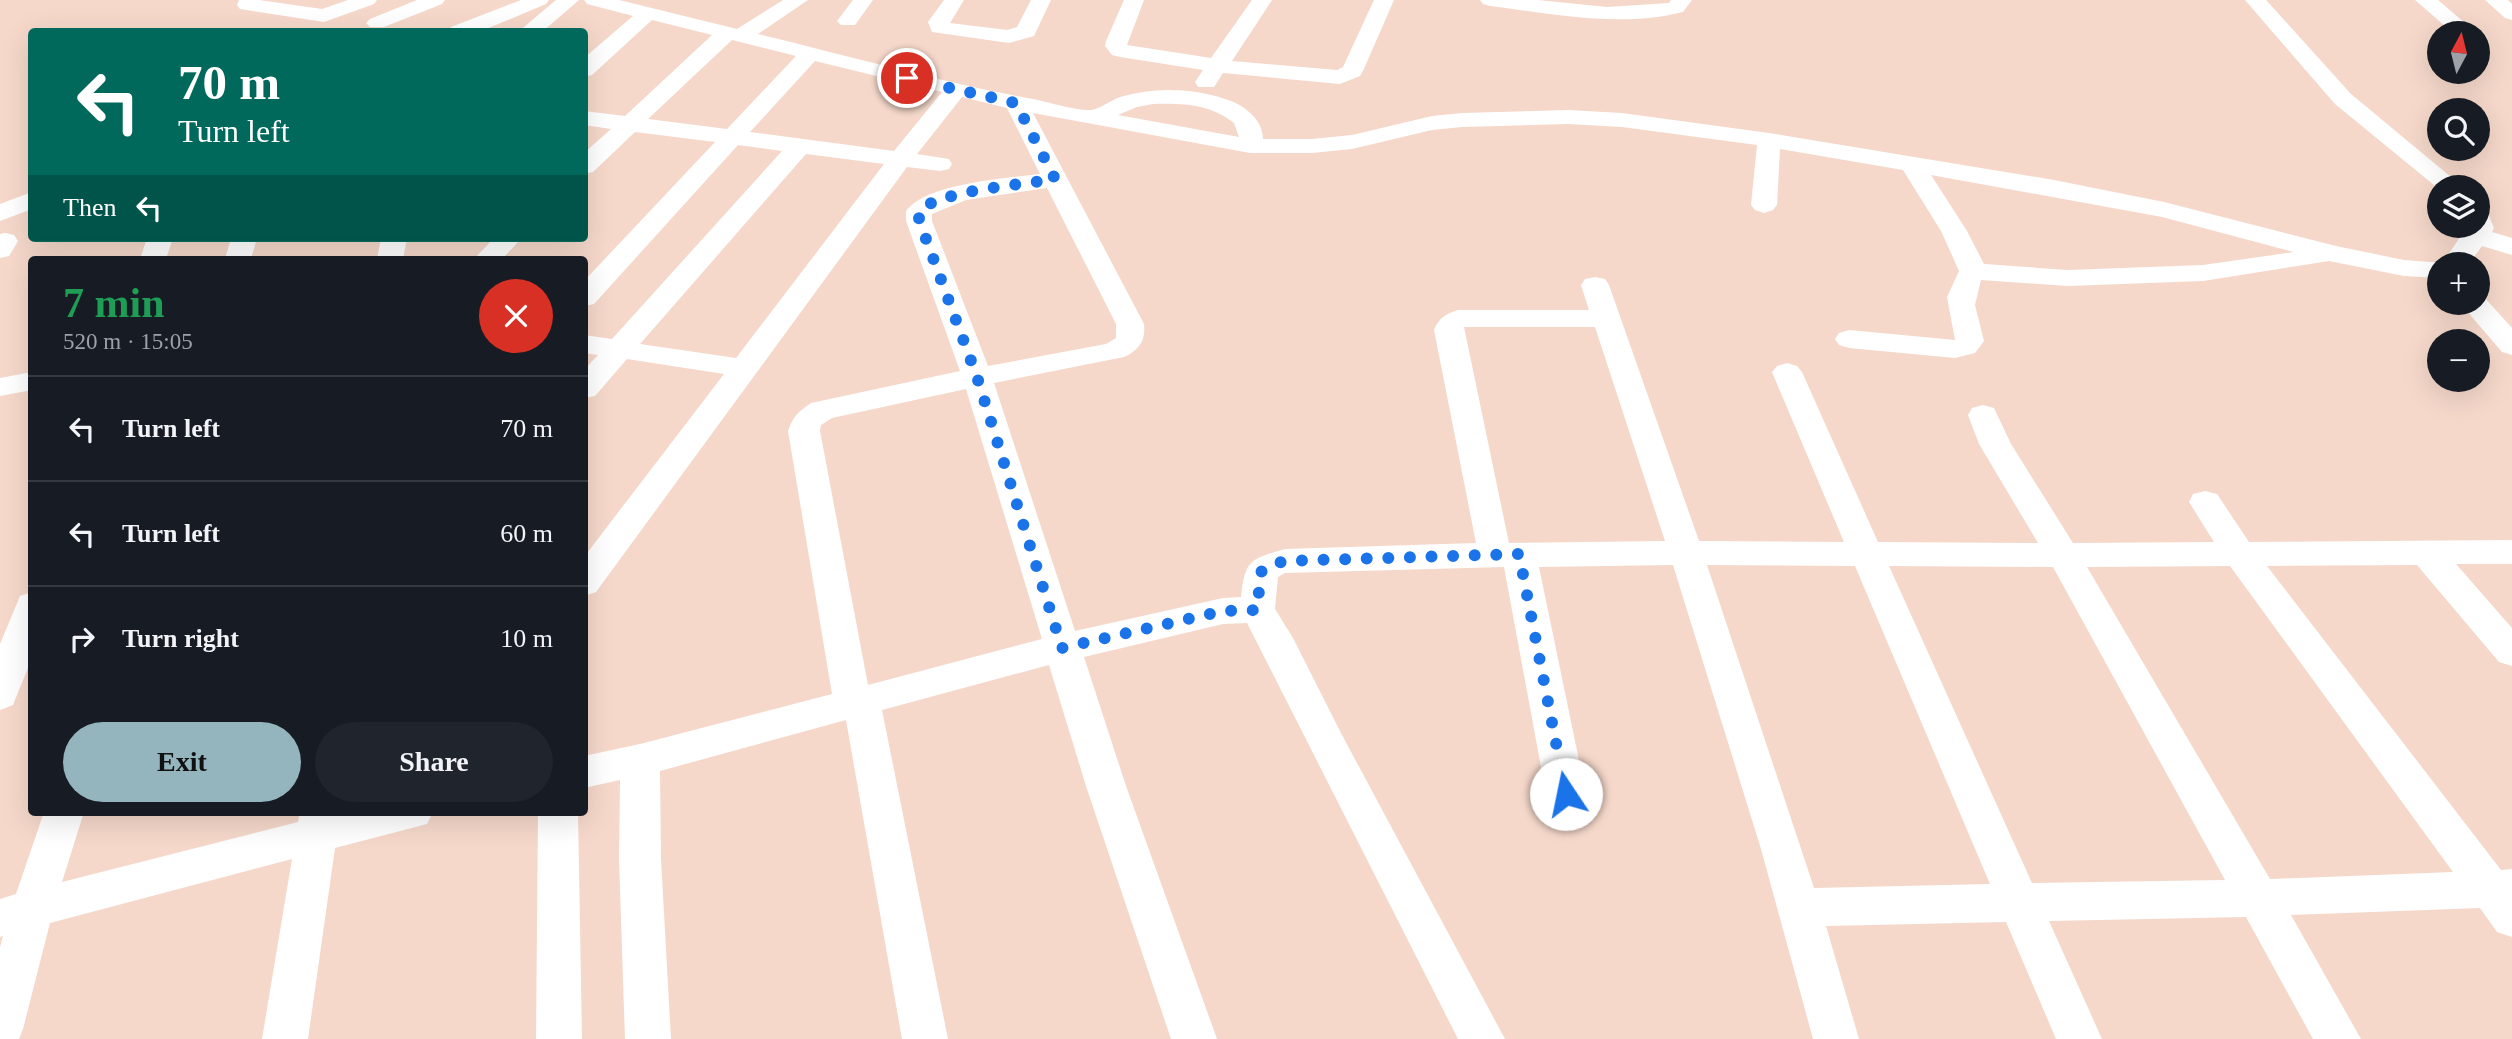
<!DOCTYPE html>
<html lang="en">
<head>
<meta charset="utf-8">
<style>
  :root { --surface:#171b24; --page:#20242c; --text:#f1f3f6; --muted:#9ea1a6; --line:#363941; --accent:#94b5bd }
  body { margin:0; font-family:Georgia,serif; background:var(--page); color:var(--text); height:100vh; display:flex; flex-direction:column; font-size:26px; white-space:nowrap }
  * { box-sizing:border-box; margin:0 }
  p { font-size:23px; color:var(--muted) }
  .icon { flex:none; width:38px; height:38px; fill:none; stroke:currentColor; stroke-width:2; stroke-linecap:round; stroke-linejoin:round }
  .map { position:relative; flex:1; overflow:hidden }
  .details { position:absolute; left:28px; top:256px; width:560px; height:560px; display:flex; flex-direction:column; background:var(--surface); border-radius:7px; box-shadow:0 7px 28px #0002 }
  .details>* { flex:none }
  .banner { position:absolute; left:28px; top:28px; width:560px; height:214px; border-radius:7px; box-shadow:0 7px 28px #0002; background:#00695c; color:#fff; overflow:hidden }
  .needle { width:46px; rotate:7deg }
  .controls { position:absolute; left:2427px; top:21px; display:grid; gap:14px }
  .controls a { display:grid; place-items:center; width:63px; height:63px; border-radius:50%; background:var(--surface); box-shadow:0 7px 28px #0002; font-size:35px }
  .pin { position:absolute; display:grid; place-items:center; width:60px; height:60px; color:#fff; margin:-30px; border:4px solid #fff; border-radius:50%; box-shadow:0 2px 7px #0007 }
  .me { position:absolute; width:77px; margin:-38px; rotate:349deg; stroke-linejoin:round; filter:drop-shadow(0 0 5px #0008) }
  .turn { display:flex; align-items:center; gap:24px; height:147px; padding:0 35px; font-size:32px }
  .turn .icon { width:91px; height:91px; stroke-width:2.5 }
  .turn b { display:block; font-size:49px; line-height:60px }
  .then { display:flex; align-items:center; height:66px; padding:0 35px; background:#0003; gap:14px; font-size:26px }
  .round { display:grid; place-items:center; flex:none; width:74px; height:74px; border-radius:37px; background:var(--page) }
  .overview { display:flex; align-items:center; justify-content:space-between; height:119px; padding:0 35px }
  h1 { font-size:42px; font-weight:800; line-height:52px; color:#1e9e55 }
  .button { display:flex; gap:14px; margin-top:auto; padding:14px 35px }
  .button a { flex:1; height:80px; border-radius:42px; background:var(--accent); color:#111; font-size:28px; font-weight:800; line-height:80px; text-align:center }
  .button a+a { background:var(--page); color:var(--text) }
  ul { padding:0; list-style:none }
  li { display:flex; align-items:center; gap:21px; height:105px; padding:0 35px; border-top:2px solid var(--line) }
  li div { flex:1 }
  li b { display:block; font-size:26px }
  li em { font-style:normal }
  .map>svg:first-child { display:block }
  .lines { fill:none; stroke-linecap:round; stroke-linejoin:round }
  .minor { fill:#fff; fill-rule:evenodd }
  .route { stroke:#1a73e8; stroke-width:12; stroke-dasharray:0 21.6 }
</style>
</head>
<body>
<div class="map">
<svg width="2512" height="1039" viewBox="0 0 2512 1039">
  <rect width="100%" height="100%" fill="#f5d8ca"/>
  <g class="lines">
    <path class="minor" d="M239,0H259L322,9L348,0H377L374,4L324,22L240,9L237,5Z
      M417,0H445L442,4L384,27H370L366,23L370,19Z
      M521,0H549L546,4L479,32H449L451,27Z
      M556,0H579L542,32H518Z
      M584,0H619L737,29L783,0H808L758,34C849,56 940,82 1033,99C1048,102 1077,111 1091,110C1100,109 1111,100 1120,97C1154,87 1192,88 1225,99C1243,104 1263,119 1263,139H1312L1352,135L1432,116L1462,113L1568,110L1622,113L1769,133L2054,180L2164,202L2336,246L2404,260L2443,263L2467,226H2478V208L2487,211L2494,228L2492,232L2512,238V255L2482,246L2469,264H2440V278L2404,276L2329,261L2203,281L2068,286L1981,280L1975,305L1984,341L1975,353L1955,358L1849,348L1839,345L1835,339L1839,333L1849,330L1955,340L1947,297L1959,271L1941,231L1903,170L1780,149L1777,205L1773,210L1764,213L1755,210L1751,205L1757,145L1622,127L1568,124L1462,127L1432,130L1352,149L1312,153H1250L1033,113L1144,324C1146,340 1139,350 1124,357L994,383L1075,631L1223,598L1241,597C1245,560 1250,559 1285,549L1476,543L1434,330C1439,318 1445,314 1458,310H1589L1581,285L1585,279L1595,277L1605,279L1609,285L1699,541L1844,542L1772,372L1777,366L1787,363L1797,366L1802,372L1878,542L2038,543L1979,444L1968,415L1972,408L1983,405L1994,408L2011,444L2073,543L2214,542L2189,502L2193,494L2205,491L2217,494L2249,542L2512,540V564H2456L2512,628V666L2499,662L2417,565L2267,566L2501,870L2512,869V937L2497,932L2480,908L2291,915L2361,1039H2313L2246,917L2049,921L2102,1039H2056L2006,922L1826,926L1859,1039H1813L1761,849L1673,565L1539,567L1586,794L1580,806L1566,811L1552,806L1546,794L1504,567L1285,573L1278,577L1275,609L1293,638L1342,735L1505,1039H1458L1247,623L1223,624L1084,657L1126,786L1217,1039H1171L1086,786L1049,665L882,710L948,1039H902L846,720L660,771L661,859L671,1039H625L619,859L620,780L584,788V756L640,744L832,694L788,431C793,416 799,411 811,403L960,371L906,221V211C926,183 1008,178 1040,174L1007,108L962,97L917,154L949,159L952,164L949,169L940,171L907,167L596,592L584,596V557L724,374L627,359L595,396L584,398V370L598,355L584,353V335L612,339L782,151L738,145L594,304L584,306V281L715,142L635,132L593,172L584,174V153L611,129L584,125V111L625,116L712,35L652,20L592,75L584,77V58L633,16L587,4ZM732,40L796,56L727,129L648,119ZM815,61L942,92L894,151L750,132ZM1153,104C1183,103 1210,104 1234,123L1239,137L1118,115L1137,107ZM806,154L884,164L736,358L640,344ZM1931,175L2162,217L2294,252L2203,265L2068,270L1984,264L1967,231ZM1047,188L1116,324V338L1106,344L988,366L932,221V214L966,200ZM1464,327H1595L1665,541L1509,543ZM966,389L1042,639L868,685L820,431L821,425L832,418ZM1707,565L1855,566L1990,884L1814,888ZM1889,566L2053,567L2225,880L2032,883ZM2230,566L2453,872L2270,879L2087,567Z
      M853,0H873L855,25H841L837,21Z
      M944,0H964L950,23L1007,30L1017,27L1031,0H1051L1034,36L1009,43L932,32L928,22Z
      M1124,0H1144L1127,45L1211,58L1252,0H1272L1232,61L1337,70L1343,67L1374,0H1394L1363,71L1360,76L1340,84L1223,73L1214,87H1198L1195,82L1203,70L1120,57L1112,55L1105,46L1106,41Z
      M1480,0H1538L1607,7L1669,3L1671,0H1692L1683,12C1619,28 1554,14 1490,6L1483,4Z
      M2245,0H2266L2351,94L2463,187H2440V190L2335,104Z
      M2415,0H2438L2472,29L2469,33H2453Z
      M2485,0H2508L2512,4V20L2505,18Z
      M32,192V209L0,221V204Z
      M5,233L14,235L18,241L9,256L0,258V234Z
      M147,238H173L166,259H140Z
      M231,238H257L251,259H225Z
      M381,238H407L403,259H377Z
      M494,238H522L502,259H474Z
      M2478,296L2484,297L2512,328V355L2502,352L2460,303H2478Z
      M32,372V390L0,396V378Z
      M32,592V658L13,705L0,710V644L20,596Z
      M44,812H84L62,882L298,822L300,812H433L427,824L335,848L308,1039H262L292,859L50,923L23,1029L19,1039H0V947L3,936L0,937V899L16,894Z
      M538,812H578L582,1039H536Z"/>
  </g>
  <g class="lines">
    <path class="route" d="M907,78L1016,103L1055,179C1022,185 941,190 919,211V220L977,377L1062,648L1223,611L1257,610L1261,572L1268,566L1285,561L1519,554L1566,794"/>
  </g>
</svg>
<div class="controls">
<a><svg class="needle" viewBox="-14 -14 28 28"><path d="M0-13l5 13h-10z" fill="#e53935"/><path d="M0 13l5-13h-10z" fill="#9ea1a6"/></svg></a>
<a><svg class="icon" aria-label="search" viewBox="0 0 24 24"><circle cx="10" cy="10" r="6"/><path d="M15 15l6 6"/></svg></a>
<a><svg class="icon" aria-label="layers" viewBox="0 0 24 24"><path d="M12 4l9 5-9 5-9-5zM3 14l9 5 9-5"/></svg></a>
<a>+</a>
<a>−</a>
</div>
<div class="pin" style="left:907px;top:78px;background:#d93025"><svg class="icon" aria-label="arrive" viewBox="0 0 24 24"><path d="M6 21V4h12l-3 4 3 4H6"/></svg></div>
<svg class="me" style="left:1566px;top:794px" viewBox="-20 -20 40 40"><circle r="19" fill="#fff"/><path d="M0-13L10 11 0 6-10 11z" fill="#1a73e8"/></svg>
<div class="banner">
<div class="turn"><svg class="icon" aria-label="left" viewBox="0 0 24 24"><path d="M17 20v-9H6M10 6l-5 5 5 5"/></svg><div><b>70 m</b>Turn left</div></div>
<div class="then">Then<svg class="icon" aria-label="left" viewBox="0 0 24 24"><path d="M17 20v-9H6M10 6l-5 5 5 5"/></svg></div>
</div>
<section class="details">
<div class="overview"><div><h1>7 min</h1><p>520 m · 15:05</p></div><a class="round" style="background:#d93025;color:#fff"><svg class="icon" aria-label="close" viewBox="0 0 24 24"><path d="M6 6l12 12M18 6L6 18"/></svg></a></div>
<ul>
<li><svg class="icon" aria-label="left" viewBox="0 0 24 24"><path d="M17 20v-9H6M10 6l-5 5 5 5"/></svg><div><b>Turn left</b></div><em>70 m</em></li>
<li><svg class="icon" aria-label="left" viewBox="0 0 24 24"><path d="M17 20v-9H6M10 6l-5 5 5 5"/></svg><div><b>Turn left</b></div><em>60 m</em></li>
<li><svg class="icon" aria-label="right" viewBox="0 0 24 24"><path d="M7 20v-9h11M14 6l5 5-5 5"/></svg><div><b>Turn right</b></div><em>10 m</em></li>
</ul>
<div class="button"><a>Exit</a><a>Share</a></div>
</section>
</div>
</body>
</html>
